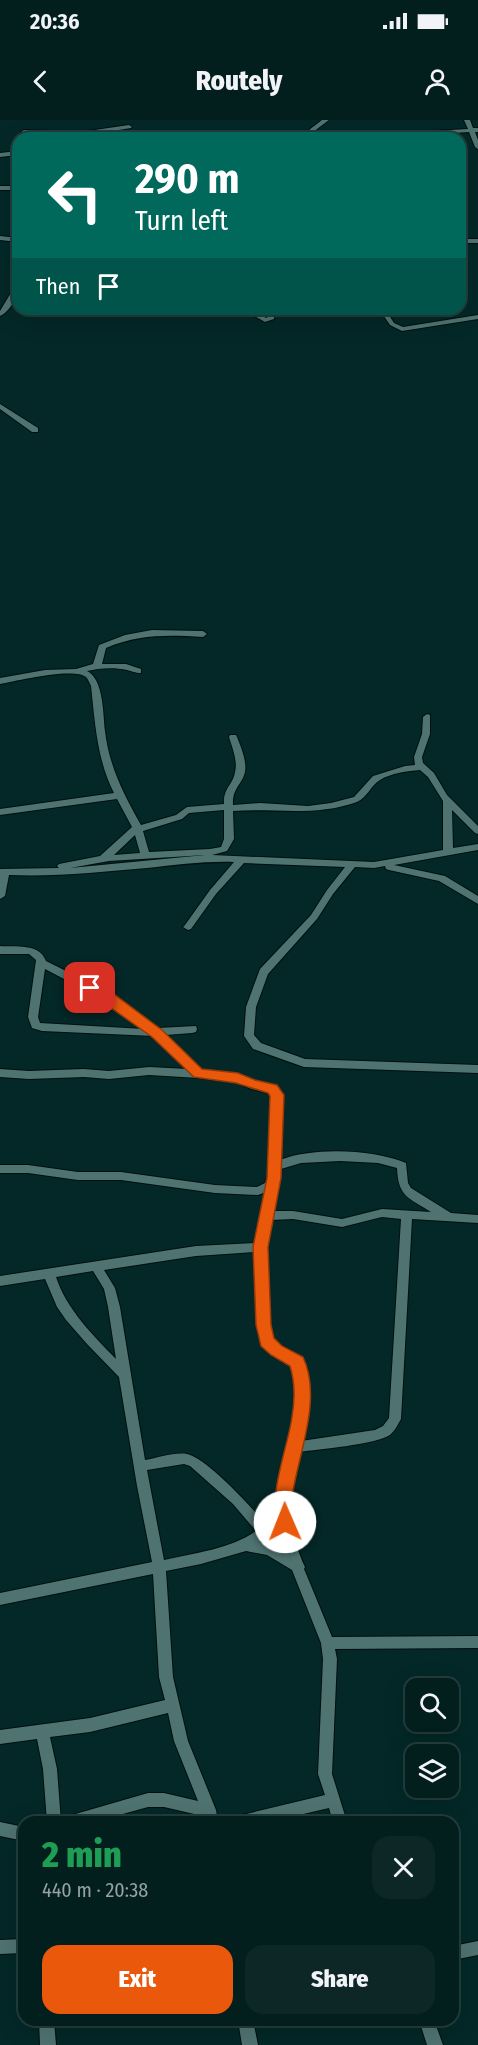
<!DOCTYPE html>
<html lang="en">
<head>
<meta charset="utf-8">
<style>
  :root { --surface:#021e1d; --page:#0c2726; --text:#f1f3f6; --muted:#96a2a4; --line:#233c3b; --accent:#ea580c }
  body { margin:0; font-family:"Fira Sans Condensed",sans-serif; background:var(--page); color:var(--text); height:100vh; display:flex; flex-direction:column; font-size:22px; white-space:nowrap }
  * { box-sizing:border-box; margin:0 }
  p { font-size:20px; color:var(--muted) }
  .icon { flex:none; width:33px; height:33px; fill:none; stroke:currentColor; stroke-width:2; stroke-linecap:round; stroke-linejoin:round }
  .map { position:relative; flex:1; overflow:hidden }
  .side { position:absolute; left:18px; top:1696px; width:441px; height:210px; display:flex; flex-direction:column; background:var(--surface); border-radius:18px; box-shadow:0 6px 24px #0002,0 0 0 2px var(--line) }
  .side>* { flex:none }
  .hud { position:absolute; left:12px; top:12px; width:454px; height:183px; border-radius:18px; box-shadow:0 6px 24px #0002,0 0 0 2px var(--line); background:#00695c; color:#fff; overflow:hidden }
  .controls { position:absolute; left:405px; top:1558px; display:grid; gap:12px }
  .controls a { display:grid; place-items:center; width:54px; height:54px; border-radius:12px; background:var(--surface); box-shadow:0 6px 24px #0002,0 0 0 2px var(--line); font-size:30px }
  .pin { position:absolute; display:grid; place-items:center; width:51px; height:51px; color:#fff; margin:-26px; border-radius:12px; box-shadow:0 3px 9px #0006 }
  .me { position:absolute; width:66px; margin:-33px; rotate:359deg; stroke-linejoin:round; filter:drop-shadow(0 0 4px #0008) }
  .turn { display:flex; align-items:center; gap:21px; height:126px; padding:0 24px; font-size:27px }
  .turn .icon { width:78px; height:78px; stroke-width:2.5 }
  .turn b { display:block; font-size:42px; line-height:51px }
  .then { display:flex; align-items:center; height:57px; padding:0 24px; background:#0003; gap:12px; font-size:22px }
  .round { display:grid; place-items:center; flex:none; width:63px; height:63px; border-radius:18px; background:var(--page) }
  .overview { display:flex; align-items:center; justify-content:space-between; height:102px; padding:0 24px }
  h1 { font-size:36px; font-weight:800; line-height:45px; color:#1e9e55 }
  .button { display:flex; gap:12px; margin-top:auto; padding:12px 24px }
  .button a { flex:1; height:69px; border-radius:18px; background:var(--accent); color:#fff; font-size:24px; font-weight:800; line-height:69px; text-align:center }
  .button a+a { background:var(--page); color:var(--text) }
  .status { display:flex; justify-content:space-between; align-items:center; height:42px; padding:0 30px; background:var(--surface); direction:ltr }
  .status svg { height:16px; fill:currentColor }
  header { display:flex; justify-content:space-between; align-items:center; height:78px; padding:0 24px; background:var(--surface); font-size:27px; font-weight:800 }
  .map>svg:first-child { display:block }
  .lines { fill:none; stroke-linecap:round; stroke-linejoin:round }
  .minor-casing { stroke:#00100f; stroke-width:2 }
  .minor { fill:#4f7371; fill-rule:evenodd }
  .route { fill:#ea580c; stroke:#983908; stroke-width:1.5 }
</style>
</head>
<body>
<div class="status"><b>20:36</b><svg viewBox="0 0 49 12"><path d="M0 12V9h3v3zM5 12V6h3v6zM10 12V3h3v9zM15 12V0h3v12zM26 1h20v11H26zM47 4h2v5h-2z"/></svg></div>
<header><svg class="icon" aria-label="back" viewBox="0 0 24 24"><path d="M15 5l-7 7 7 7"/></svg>Routely<svg class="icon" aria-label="person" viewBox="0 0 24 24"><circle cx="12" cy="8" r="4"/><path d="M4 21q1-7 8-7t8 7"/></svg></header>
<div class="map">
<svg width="478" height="1925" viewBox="0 0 478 1925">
  <rect width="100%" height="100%" fill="#032827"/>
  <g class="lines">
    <defs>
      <path id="minor" d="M322,0H329L313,12L309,18H303L309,10Z
        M464,0H470L473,8H478V12H475L478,20V29L475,27L469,12L375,18H342L345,16L468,9Z
        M129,5L132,7L131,8L81,16L24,14L21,12L24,10L81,12Z
        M18,31V35L0,37V33Z
        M0,66H18V70H0Z
        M0,116L18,118V122L0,120Z
        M460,119H478V123H460Z
        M18,164C18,176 11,191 0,196V191L15,166Z
        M242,189H250L266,198L268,197L269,190L280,189L275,192L274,199L265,202Z
        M379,189H385L394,203L403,207L478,195V199L402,211L390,205Z
        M0,284L38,308V312H32L0,289Z
        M152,510L203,511L207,514L203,517C167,515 140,514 106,528L102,544H126L141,549V553C135,553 132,551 127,550C114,547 99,548 87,551C104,559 103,595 105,611C109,646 124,675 141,705L176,695L187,687L224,684C223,668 233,665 235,652C238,641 232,627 229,617L230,615H236L237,617C241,627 247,641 245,652C242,665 232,668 233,685L260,683L308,686L331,683L354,677L373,656L405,646L415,645L414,637L422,614L423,597L427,594L430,595V614L422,637L423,643L434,653L447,675L478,706V714L475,713L452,690L453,728L478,724V730L394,745L445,756L478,776V784L439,761L389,750L386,749L385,746L374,748L355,747L333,774L317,799L268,854L256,887L254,915L261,923L305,939L478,945V953L304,947L253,929L244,916L246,887L260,849L311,795L327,770L345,747L244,743L216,774L191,809L188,810L183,807L185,805L210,770L234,742C205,741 176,745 147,748C101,752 55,757 9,755L5,776L0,779V749L59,748L57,746L59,744L100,736L132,707L117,679L0,695V689L114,673C97,640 95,603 91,566C90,564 88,559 86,557C74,547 16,561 0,564V558L45,550L76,549L93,544L99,525L125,515ZM420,650L428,657L443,681V730L374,742L212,735L227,731L234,719L233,691C276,688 315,697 357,682C367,678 371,665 380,660C391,653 408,651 420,650ZM224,690V719L221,727L210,729L149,732L143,711L182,699L189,693ZM135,715L140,733L114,735ZM205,735L70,748L109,741Z
        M0,826C15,827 40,823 46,841L110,873L158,908L196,906L197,909L196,912L192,913L166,915L202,950L238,954L255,961L274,965L281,972L280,1040C313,1027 373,1029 406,1043L408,1063L411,1068L451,1093L478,1095V1103L412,1099L401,1299C398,1304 395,1311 390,1315C374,1325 319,1329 299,1332C289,1375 286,1407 305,1447L304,1449L307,1456L332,1517L478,1516V1528L335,1529L337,1539L332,1654L347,1702H333L329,1688L269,1702H235L237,1697L242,1695L325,1675L318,1654L323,1539L321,1523L292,1450L267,1435L246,1431L201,1444L166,1451L173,1557L188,1621L216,1690L218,1702H204L203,1696L164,1687H148L94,1702H65L67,1697L72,1695L148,1673H164L198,1681L174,1621L168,1593L90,1612L50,1617L57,1649L61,1702H47L43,1649L37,1619L0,1624V1610L90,1598L165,1580L159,1557L153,1454L0,1485V1473L152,1442L137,1366L119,1257L87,1224L66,1200L57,1187L45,1159L0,1166V1156L196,1126L255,1123L266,1072L258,1075L215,1073L121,1060H78L28,1053H0V1045H28L78,1052H121L215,1065L257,1067L265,1063L269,1053L271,974L249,968L236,962L199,958L149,955L109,959L84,957L29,959L0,957V949L29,951L84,949L109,951L149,947L188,949L154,916L42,911L32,908L28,897L36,840L29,834H0ZM45,849L102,879L144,909L40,903L38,897ZM340,1041L378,1043L397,1048C398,1077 409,1078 431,1092L382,1089L342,1099L293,1091H273L281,1049L301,1043ZM382,1097L401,1099L389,1298L383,1306L375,1310L301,1321C306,1301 316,1253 300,1237C290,1228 277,1227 270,1214L266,1127L271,1100L293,1099L342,1107ZM255,1132L258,1214L266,1228L292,1245L296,1257L297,1274L295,1293L279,1371L278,1385L265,1403C251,1387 207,1338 187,1334C174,1332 158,1338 145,1340L120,1187L115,1168L104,1150L196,1136ZM93,1151L104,1169L108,1187L116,1239C92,1214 67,1190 56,1157ZM184,1344L190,1346L233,1384L256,1411C230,1429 195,1433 164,1440L147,1350ZM279,1404L286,1433L273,1426L260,1422L269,1416Z
        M0,1702L24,1707V1721L0,1716Z
        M24,1819V1833L0,1834V1820Z
        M478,1821V1835L453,1840V1826Z
        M39,1900H54L56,1925H40Z
        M238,1900H253L258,1925H242Z
        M419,1900H434L443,1925H427Z"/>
    </defs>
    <use href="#minor" class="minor-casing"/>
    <use href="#minor" class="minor"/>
  </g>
  <path class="route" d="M90,863L111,872L162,910L202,949L238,953L255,960L277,965L284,975L281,1058L268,1127L271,1205L274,1218L282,1226L303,1237C322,1277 300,1330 293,1371C291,1383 296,1396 291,1408L285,1410L279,1408C266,1380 288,1327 292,1297C295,1280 295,1262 290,1246L271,1235L261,1226L256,1205L253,1127L267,1058L270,976L268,973L236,963L194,957L152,917L83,868Z"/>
</svg>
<div class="controls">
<a><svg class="icon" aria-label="search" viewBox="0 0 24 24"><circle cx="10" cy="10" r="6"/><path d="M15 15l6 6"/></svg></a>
<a><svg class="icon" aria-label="layers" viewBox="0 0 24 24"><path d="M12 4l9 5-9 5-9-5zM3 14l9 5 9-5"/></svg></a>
</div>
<div class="pin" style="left:90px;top:868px;background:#d93025"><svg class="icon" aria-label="arrive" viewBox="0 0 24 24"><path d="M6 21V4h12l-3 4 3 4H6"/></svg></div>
<svg class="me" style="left:285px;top:1402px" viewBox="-20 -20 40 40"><circle r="19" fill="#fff"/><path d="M0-13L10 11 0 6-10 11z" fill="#ea580c"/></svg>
<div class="hud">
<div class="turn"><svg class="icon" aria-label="left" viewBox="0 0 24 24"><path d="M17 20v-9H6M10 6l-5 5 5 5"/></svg><div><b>290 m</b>Turn left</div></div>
<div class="then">Then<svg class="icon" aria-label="arrive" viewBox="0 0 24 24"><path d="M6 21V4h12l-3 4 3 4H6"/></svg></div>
</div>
<section class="side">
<div class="overview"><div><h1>2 min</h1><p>440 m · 20:38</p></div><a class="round"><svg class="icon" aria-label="close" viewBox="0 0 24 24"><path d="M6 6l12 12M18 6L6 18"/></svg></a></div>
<div class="button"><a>Exit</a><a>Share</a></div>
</section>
</div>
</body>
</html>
